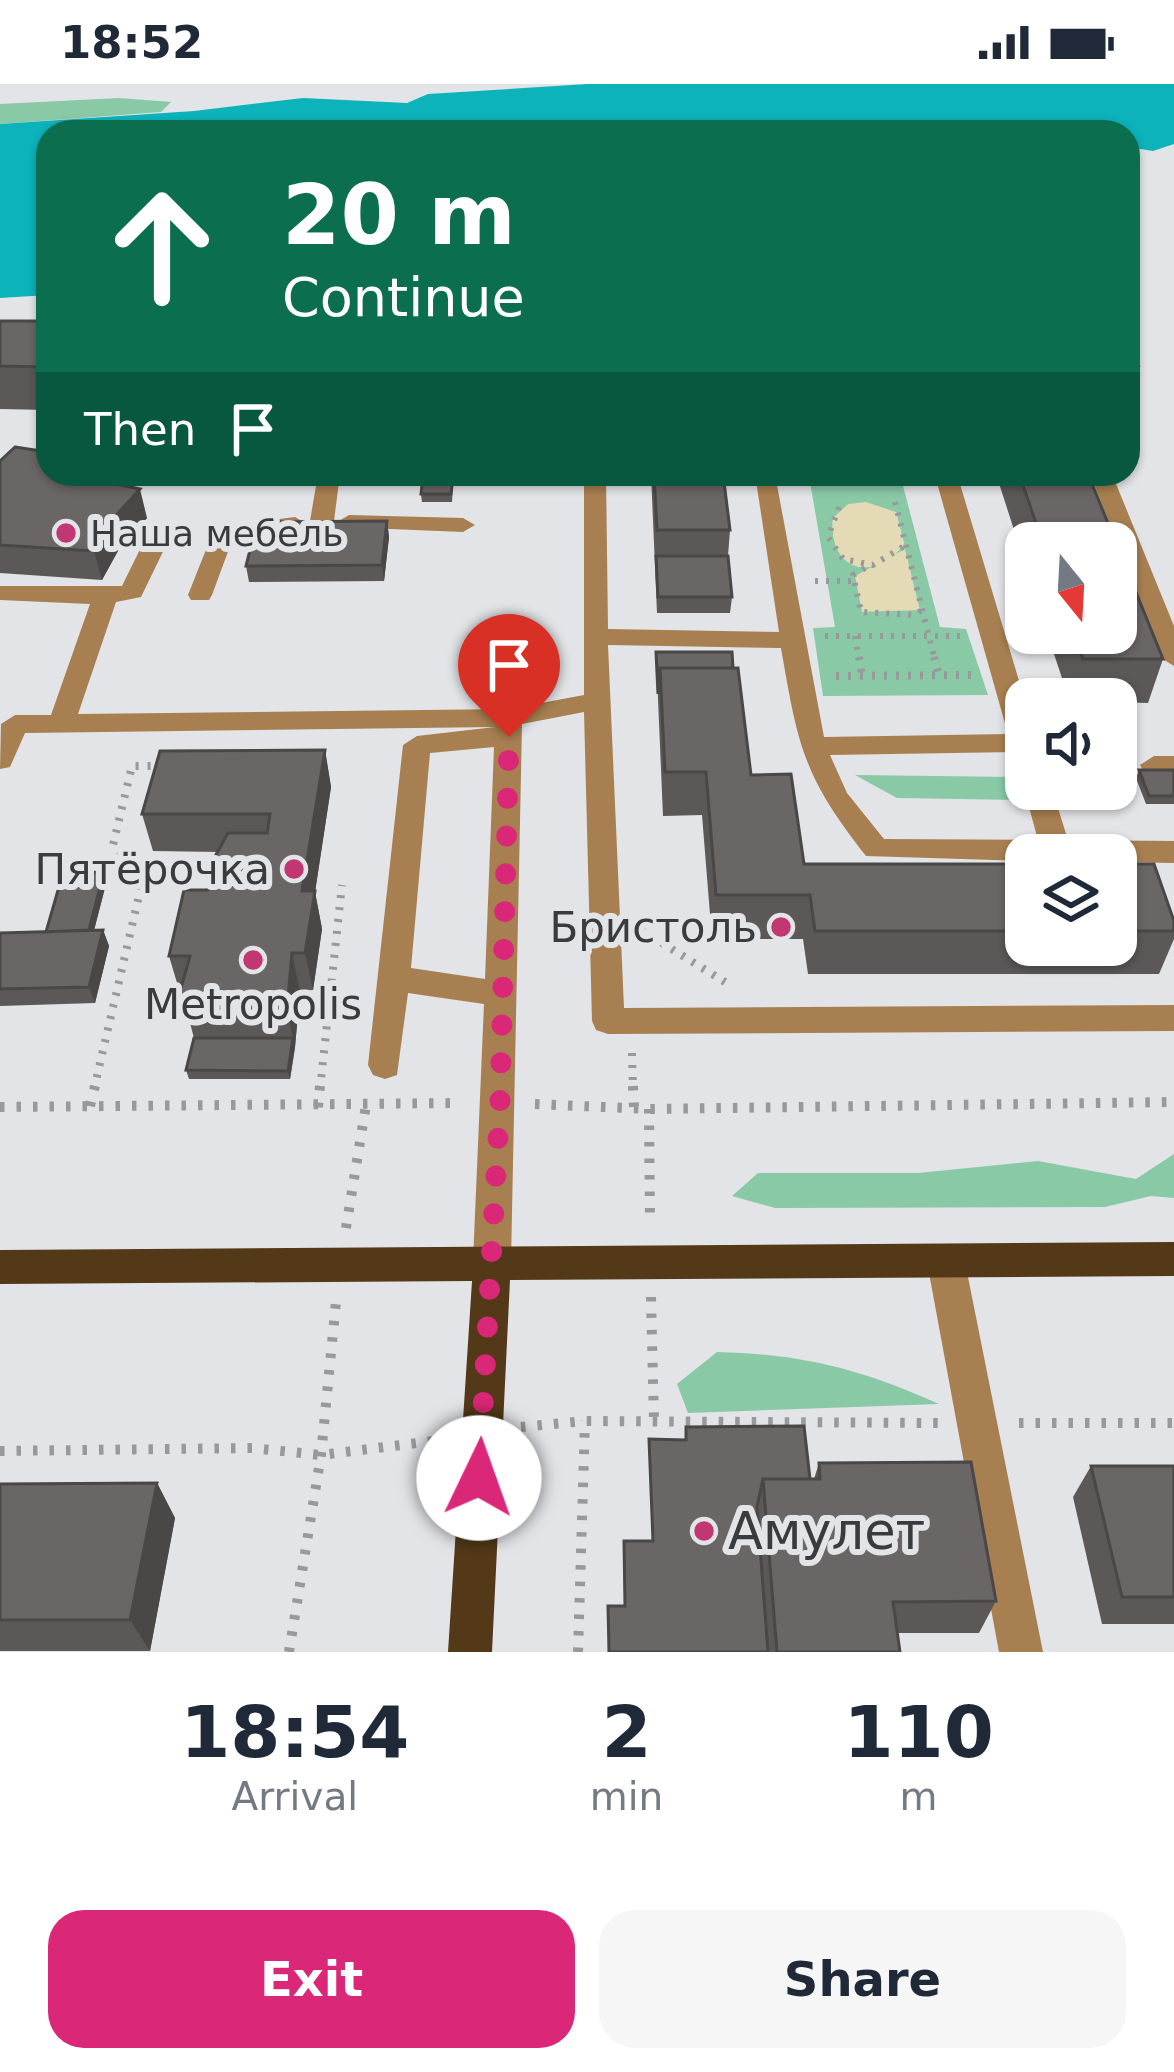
<!DOCTYPE html>
<html lang="en">
<head>
<meta charset="utf-8">
<style>
  :root { --surface:#fff; --page:#f6f6f7; --text:#1f2937; --muted:#747a83; --accent:#db2777 }
  body { margin:0; font-family:"DejaVu Sans",sans-serif; background:var(--page); color:var(--text); height:100vh; display:flex; flex-direction:column; font-size:45px; white-space:nowrap }
  * { box-sizing:border-box; margin:0 }
  p { font-size:39px; color:var(--muted) }
  .icon { flex:none; width:66px; height:66px; fill:none; stroke:currentColor; stroke-width:2; stroke-linecap:round; stroke-linejoin:round }
  .map { position:relative; height:1568px; overflow:hidden }
  .panel { display:flex; flex-direction:column; background:var(--surface); flex:1 }
  .panel>* { flex:none }
  .top-card { position:absolute; left:36px; top:36px; width:1104px; height:366px; border-radius:36px; box-shadow:0 3px 9px #0004; background:#0b6e4f; color:#fff; overflow:hidden }
  .needle { width:78px; rotate:162deg }
  .fabs { position:absolute; left:1005px; top:438px; display:grid; gap:24px }
  .fabs a { display:grid; place-items:center; width:132px; height:132px; border-radius:24px; background:var(--surface); box-shadow:0 3px 9px #0004; font-size:60px }
  .pin { position:absolute; display:grid; place-items:center; width:102px; height:102px; color:#fff; margin:-123px -51px; border-radius:50% 50% 50% 0; rotate:-45deg; box-shadow:0 0 12px #0007 }
  .pin .icon { rotate:45deg }
  .me { position:absolute; width:132px; margin:-66px; rotate:3deg; stroke-linejoin:round; filter:drop-shadow(0 0 9px #0008) }
  .turn { display:flex; align-items:center; gap:42px; height:252px; padding:0 48px; font-size:54px }
  .turn .icon { width:156px; height:156px; stroke-width:2.5 }
  .turn b { display:block; font-size:84px; line-height:102px }
  .then { display:flex; align-items:center; height:114px; padding:0 48px; background:#0003; gap:24px; font-size:45px }
  .eta { display:flex; justify-content:space-evenly; align-items:center; height:204px; text-align:center }
  .eta b { font-size:72px; font-weight:600; line-height:84px }
  .primary-button { display:flex; gap:24px; margin-top:auto; padding:24px 48px }
  .primary-button a { flex:1; height:138px; border-radius:36px; background:var(--accent); color:#fff; font-size:48px; font-weight:600; line-height:138px; text-align:center }
  .primary-button a+a { background:var(--page); color:var(--text) }
  .status { display:flex; justify-content:space-between; align-items:center; height:84px; padding:0 60px; background:var(--surface); direction:ltr }
  .status svg { height:33px; fill:currentColor }
  .map>svg:first-child { display:block }
  .green { fill:#89c9a6; fill-rule:evenodd }
  .sand { fill:#e4dab5 }
  .water { fill:#0cb3bb }
  .lines { fill:none; stroke-linecap:round; stroke-linejoin:round }
  .path-far2 { stroke:#97999c; stroke-width:6; stroke-dasharray:3 8; stroke-linecap:butt }
  .path-far1 { stroke:#97999c; stroke-width:8; stroke-dasharray:3 9; stroke-linecap:butt }
  .path { stroke:#97999c; stroke-width:10; stroke-dasharray:4.5 12; stroke-linecap:butt }
  .minor { fill:#a87f51; fill-rule:evenodd }
  .major { fill:#533918; fill-rule:evenodd }
  .wall { fill:#5b5857 }
  .shaded-wall { fill:#4a4747 }
  .building { fill:#6a6665; stroke:#4a4747; stroke-width:3 }
  .route { stroke:#db2777; stroke-width:21; stroke-dasharray:0 37.8 }
  .poi-dot { fill:#c13771; stroke:#e2e4e8; stroke-width:4.5 }
  .labels { text-anchor:middle; stroke-width:12; stroke-linejoin:round; paint-order:stroke }
  .far-poi-label { font-size:36px; fill:#3a3b3d; stroke:#e2e4e8; text-anchor:start }
  .poi-label { font-size:42px; fill:#3a3b3d; stroke:#e2e4e8; text-anchor:end }
  .near-poi-label { font-size:51px; fill:#3a3b3d; stroke:#e2e4e8; text-anchor:start }
</style>
</head>
<body>
<div class="status"><b>18:52</b><svg viewBox="0 0 49 12"><path d="M0 12V9h3v3zM5 12V6h3v6zM10 12V3h3v9zM15 12V0h3v12zM26 1h20v11H26zM47 4h2v5h-2z"/></svg></div>
<div class="map">
<svg width="1174" height="1568" viewBox="0 0 1174 1568">
  <rect width="100%" height="100%" fill="#e2e4e8"/>
  <path class="green" d="M119,14L171,18L161,28L0,40V20Z
    M810,398H902L940,543L966,545L988,611L823,612L813,544L835,543ZM896,428L904,459C875,500 828,487 833,434Z
    M855,691L1013,693L1018,716L897,714Z
    M1174,1070V1114L1151,1112L1105,1123L775,1124L732,1112L758,1089H918L1038,1077L1136,1095Z
    M717,1268C803,1270 861,1285 939,1320L688,1329L677,1300Z"/>
  <path class="sand" d="M866,418L896,428L904,461C872,500 828,486 833,434L848,420Z
    M905,465L920,526L862,528L855,492Z"/>
  <path class="water" d="M588,0H1174V60L1153,67L1128,63V48H48V211L0,214V40L194,27L303,14L407,19L428,10Z"/>
  <g class="lines">
    <path class="path-far2" d="M895,418L935,576
      M839,423L828,453L843,475L873,481L906,461
      M865,484L853,491L861,528L914,531L922,526
      M815,497H854
      M825,552H960
      M855,552L859,576"/>
    <path class="path-far1" d="M859,573L862,591
      M934,573L939,591
      M836,592L971,591
      M641,846L725,898
      M632,969L633,1005
      M94,1005L144,790L113,761L132,682H165
      M320,1005L342,801"/>
    <path class="path" d="M633,1002L634,1025
      M535,1020L649,1025L1174,1018
      M90,1022L95,1002
      M0,1023L460,1019
      M318,1023L320,1002
      M649,1025L650,1138
      M346,1144L366,1021
      M651,1213L654,1338
      M1019,1339H1174
      M521,1343L585,1337L938,1339
      M0,1367L252,1364L321,1371L441,1356
      M289,1568L321,1371L336,1218
      M578,1568L585,1337"/>
    <path class="minor" d="M1128,277L1141,282L1128,291Z
      M318,390H340L334,437L322,444L310,437Z
      M584,390H606L608,545L779,548L755,390H957L1026,620V675L1014,668L830,671L847,709L884,755L1038,756L1024,705L1026,701V705H1052L1068,756L1174,757V779L1116,778V771H1026V777L866,772C803,692 798,662 781,564L608,561L624,924L1174,921V947L608,950L596,946L592,937L584,628L522,640L511,1177L505,1189L492,1194L479,1189L473,1177L484,920L408,909L397,991L385,995L373,991L368,981L403,661L417,652L495,643L25,649L10,683L0,685L1,640L15,631H51L90,520L0,516V502H122L150,445L162,438L174,445L141,513L116,518L78,630L509,625L584,611ZM937,399L1008,650L824,653L777,401ZM494,663L485,895L411,884L430,669Z
      M1090,390H1112L1174,542V582L1161,574Z
      M349,431L463,434L475,441L463,448L341,443L337,438Z
      M295,433L307,440L303,445L233,454L212,511L209,516H191L188,511L215,443Z
      M1154,672H1174V690L1144,688L1140,681Z
      M946,1161L959,1166L965,1178L1043,1568H999L927,1178L933,1166Z"/>
    <path class="major" d="M1174,1158V1192L510,1196L492,1568H448L472,1197L0,1200V1166Z"/>
  </g>
  <path class="wall" d="M0,237H48V326L0,325Z
    M0,377L103,390L105,398L147,434L119,465L102,496L0,489Z
    M651,390H723L730,446L728,472L732,513L730,529H657Z
    M996,390H1088L1163,575L1148,619L1116,618V615H1069L1047,549H1116V459H1026V483Z
    M453,401L452,418H422L421,410Z
    M387,437L389,453L384,497L249,498L246,482Z
    M656,568L751,691L804,780H1026V861H1116V780L1174,837V855L1159,890H808L803,855H712L702,731L663,732Z
    M325,666L331,703L315,808L322,845L313,906L300,907L295,963L290,995H189L186,986L194,954L182,909H180L169,872L208,806L218,768L153,767L142,730Z
    M1139,686H1174V720H1146L1136,694Z
    M107,796L94,846H103L109,862L95,919L0,922V849L46,848Z
    M686,1343L810,1395H814L819,1379L996,1517L979,1549H897L900,1568H609L625,1522L652,1457L685,1356Z
    M1091,1382H1174V1540H1102L1073,1413Z
    M157,1399L175,1434L150,1567H0V1400Z"/>
  <path class="shaded-wall" d="M80,390H103L107,405L77,392Z
    M140,405L147,434L119,465L102,496L94,467L111,437Z
    M387,437L389,453L384,497L382,481Z
    M325,666L331,703L315,808L322,845L313,906L305,869L302,807Z
    M104,788L107,796L90,862L87,853Z
    M103,846L109,862L95,919L89,903Z
    M292,869L300,907L295,963L290,995L288,987L293,954L287,925Z
    M157,1399L175,1434L150,1567L130,1536Z"/>
  <path class="building" d="M0,237H48V283L0,282Z
    M15,363L48,368V390H80L77,392L140,405L111,437L94,467L0,461V377Z
    M654,390H723L730,446H657Z
    M1019,390H1088L1163,575H1083L1074,549H1116V459H1043Z
    M423,393H453L451,410H421Z
    M387,437L382,481L246,482L257,438Z
    M656,472H728L732,513H658Z
    M656,568H732L733,584H660L658,610Z
    M660,584H738L751,691L791,690L804,780H1026V847H815L810,811H716L706,688H665Z
    M325,666L302,807H315L305,869H292L287,925H185L181,904L190,872H169L184,806H208L213,776L228,749H267L270,730H142L160,667Z
    M1139,686H1174V712H1149Z
    M1116,780H1154L1174,837V847H1116Z
    M104,788L89,846L46,848L63,789Z
    M103,846L89,903L0,905V849Z
    M194,954H293L288,987L186,986Z
    M804,1342L810,1395H763L757,1423L768,1568H609L608,1522H625L624,1457H653L649,1355L686,1356V1343Z
    M971,1378L996,1517L893,1518L900,1568H777L763,1395H820L819,1379Z
    M1091,1382H1174V1513H1122Z
    M157,1399L130,1536H0V1400Z"/>
  <g class="lines">
    <path class="route" d="M479,1394L500,1018L509,653"/>
  </g>
  <g class="poi-dot">
    <circle cx="66" cy="449" r="12"/>
    <circle cx="294" cy="785" r="12"/>
    <circle cx="781" cy="843" r="12"/>
    <circle cx="253" cy="876" r="12"/>
    <circle cx="704" cy="1447" r="12"/>
  </g>
  <g class="labels">
    <g class="far-poi-label">
      <text x="90" y="462">Наша мебель</text>
    </g>
    <g class="poi-label">
      <text x="270" y="800">Пятёрочка</text>
      <text x="757" y="858">Бристоль</text>
      <text x="253" y="935" text-anchor="middle">Metropolis</text>
    </g>
    <g class="near-poi-label">
      <text x="728" y="1465">Амулет</text>
    </g>
  </g>
</svg>
<div class="fabs">
<a><svg class="needle" viewBox="-14 -14 28 28"><path d="M0-13l5 13h-10z" fill="#e53935"/><path d="M0 13l5-13h-10z" fill="#747a83"/></svg></a>
<a><svg class="icon" aria-label="sound" viewBox="0 0 24 24"><path d="M4 9h4l5-4v14l-5-4H4zM17 9q2 3 0 6"/></svg></a>
<a><svg class="icon" aria-label="layers" viewBox="0 0 24 24"><path d="M12 4l9 5-9 5-9-5zM3 14l9 5 9-5"/></svg></a>
</div>
<div class="pin" style="left:509px;top:653px;background:#d93025"><svg class="icon" aria-label="arrive" viewBox="0 0 24 24"><path d="M6 21V4h12l-3 4 3 4H6"/></svg></div>
<svg class="me" style="left:479px;top:1394px" viewBox="-20 -20 40 40"><circle r="19" fill="#fff"/><path d="M0-13L10 11 0 6-10 11z" fill="#db2777"/></svg>
<div class="top-card">
<div class="turn"><svg class="icon" aria-label="ahead" viewBox="0 0 24 24"><path d="M12 20V5M6 11l6-6 6 6"/></svg><div><b>20 m</b>Continue</div></div>
<div class="then">Then<svg class="icon" aria-label="arrive" viewBox="0 0 24 24"><path d="M6 21V4h12l-3 4 3 4H6"/></svg></div>
</div>
</div>
<section class="panel">
<div class="eta">
<div><b>18:54</b><p>Arrival</p></div>
<div><b>2</b><p>min</p></div>
<div><b>110</b><p>m</p></div>
</div>
<div class="primary-button"><a>Exit</a><a>Share</a></div>
</section>
</body>
</html>
